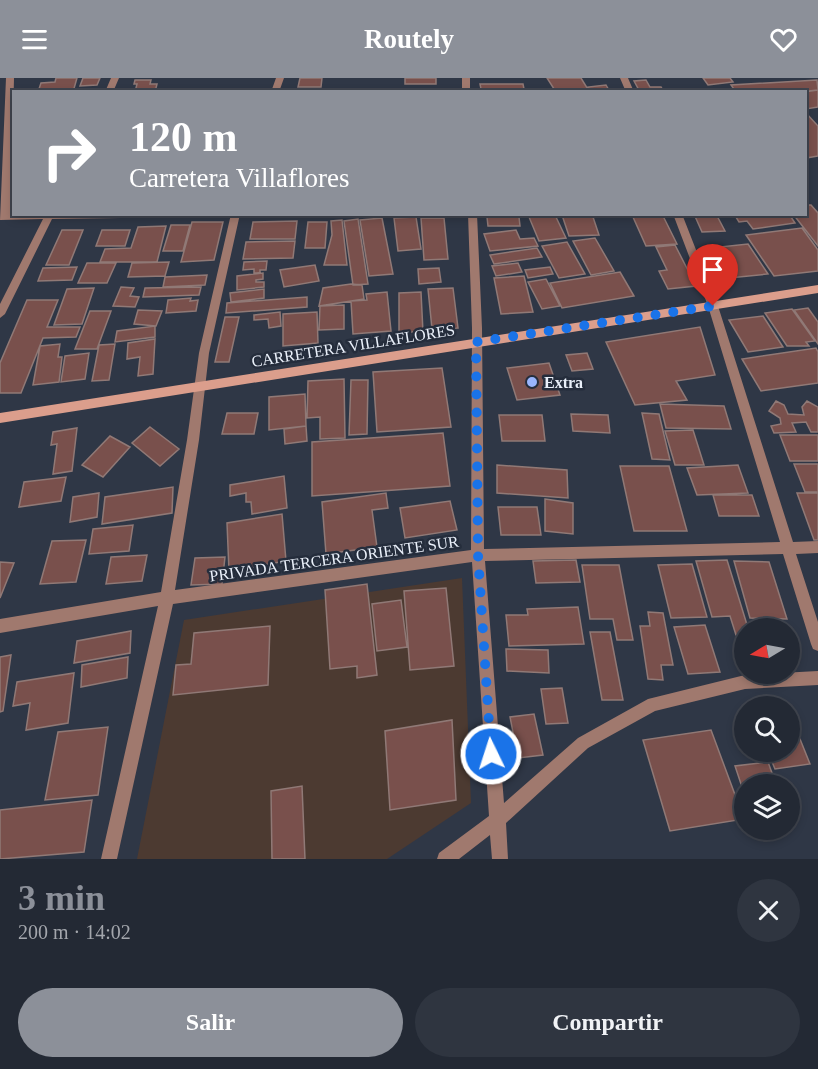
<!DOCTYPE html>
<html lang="es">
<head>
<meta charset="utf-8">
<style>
  :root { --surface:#232934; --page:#2f3540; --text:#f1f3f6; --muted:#a3a6ac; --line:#40454f; --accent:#8c9099 }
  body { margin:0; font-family:Georgia,serif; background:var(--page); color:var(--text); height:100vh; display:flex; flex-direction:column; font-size:22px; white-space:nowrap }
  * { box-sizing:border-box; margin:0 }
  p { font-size:20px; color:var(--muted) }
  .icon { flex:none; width:33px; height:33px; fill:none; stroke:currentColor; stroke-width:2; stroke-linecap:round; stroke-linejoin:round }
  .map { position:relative; height:781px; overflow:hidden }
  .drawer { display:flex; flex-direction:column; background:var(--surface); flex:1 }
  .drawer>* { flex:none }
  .top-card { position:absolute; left:12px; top:12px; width:795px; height:126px; border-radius:0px; box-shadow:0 3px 9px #0003,0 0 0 2px var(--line); background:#8c9099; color:#fff; overflow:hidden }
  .needle { width:39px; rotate:260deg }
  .buttons { position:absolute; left:734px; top:540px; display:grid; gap:12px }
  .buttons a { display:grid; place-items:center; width:66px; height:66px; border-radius:50%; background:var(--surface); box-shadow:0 3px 9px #0003,0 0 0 2px var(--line); font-size:30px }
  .pin { position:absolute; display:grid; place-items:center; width:51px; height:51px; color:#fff; margin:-62px -26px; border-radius:50% 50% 50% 0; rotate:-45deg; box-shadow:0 0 6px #0007 }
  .pin .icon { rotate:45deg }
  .me { position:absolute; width:66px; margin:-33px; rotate:356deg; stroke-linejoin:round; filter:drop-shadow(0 0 4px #0008) }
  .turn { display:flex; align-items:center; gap:21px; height:126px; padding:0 18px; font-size:27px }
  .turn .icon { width:78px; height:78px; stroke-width:2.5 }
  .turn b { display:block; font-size:42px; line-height:51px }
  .round { display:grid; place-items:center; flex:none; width:63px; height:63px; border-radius:32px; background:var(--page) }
  .head { display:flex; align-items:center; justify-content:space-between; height:102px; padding:0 18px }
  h1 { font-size:36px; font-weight:700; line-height:45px; color:var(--accent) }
  .button { display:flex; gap:12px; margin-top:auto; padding:12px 18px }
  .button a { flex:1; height:69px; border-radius:36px; background:var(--accent); color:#fff; font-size:24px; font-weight:700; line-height:69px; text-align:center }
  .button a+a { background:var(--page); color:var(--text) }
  header { display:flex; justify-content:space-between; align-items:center; height:78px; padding:0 18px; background:var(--accent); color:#fff; font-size:27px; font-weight:700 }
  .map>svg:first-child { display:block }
  .education { fill:#4c3a31 }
  .building { fill:#79504c; stroke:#907976; stroke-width:1.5 }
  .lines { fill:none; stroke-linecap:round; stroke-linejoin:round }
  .minor { fill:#a0796e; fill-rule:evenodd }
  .secondary { fill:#db9e8c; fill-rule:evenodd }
  .route { stroke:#1a73e8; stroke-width:10; stroke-dasharray:0 18 }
  .poi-dot { fill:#99b5fd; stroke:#252d3c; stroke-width:2 }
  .labels { text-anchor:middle; stroke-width:5; stroke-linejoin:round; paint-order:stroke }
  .street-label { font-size:16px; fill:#eaf0fa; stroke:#252d3c }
  .poi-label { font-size:16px; font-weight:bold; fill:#eaf0fa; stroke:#252d3c; text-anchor:start }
</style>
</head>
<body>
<header><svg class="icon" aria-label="menu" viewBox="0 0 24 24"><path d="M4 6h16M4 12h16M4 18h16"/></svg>Routely<svg class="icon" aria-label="heart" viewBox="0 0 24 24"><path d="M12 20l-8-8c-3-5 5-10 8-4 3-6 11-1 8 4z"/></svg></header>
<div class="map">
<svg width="818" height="781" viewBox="0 0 818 781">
  <rect width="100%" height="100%" fill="#2f3746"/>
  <path class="education" d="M462,500L471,725L387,781H137L184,542Z"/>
  <path class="building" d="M56,0H77L73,14H38L41,5L55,4Z
    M83,0H100L97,7L80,8Z
    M300,0H322L321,9H298Z
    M405,0H436V6H405Z
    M547,0H581L589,13L556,14Z
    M703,0H730L733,4L708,7Z
    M135,2H151L150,6H157L155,14H135L137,6H134Z
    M646,2L650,9H661L664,14H640L634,3Z
    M817,2L818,12L799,14H736L731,7Z
    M480,6H523L524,11H481Z
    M606,7L610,14H591L588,9Z
    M818,12V29L806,31L804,14Z
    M806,35L818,48V78L806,80Z
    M806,127H811L818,135V168L793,136H806Z
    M592,136L599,157L569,158L562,137Z
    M650,136H662L677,166L646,168L633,139Z
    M694,136H716L725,153L702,154Z
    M734,136H789L795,145L753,151L747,143L739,144Z
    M555,137L566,160L539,163L529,139Z
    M416,139L421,171L398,173L394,140Z
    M487,139H519L520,148H488Z
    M382,140L393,196L369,198L360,142Z
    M421,140H444L448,181L424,182Z
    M358,141L368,206L353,207L344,143Z
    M342,142L347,187H324L332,157L331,143Z
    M297,143L295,161H250L253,144Z
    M192,144H223L214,182L181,184Z
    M308,144H327L325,170H305Z
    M171,147H190L183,173H163Z
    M166,148L157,184H100L105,171L131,170L138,149Z
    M802,150L818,172V193L774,198L746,157Z
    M62,152H83L69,187H46Z
    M102,152H130L125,168H96Z
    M516,152L520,161L534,160L538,168L490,173L484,156Z
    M595,160L614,193L591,197L573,163Z
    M295,163L293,180L243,181L246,164Z
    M567,164L585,196L559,200L542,168Z
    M748,166L768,196L729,200L710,170Z
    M675,167L696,208L668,211L659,193L667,192L656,169Z
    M537,170L542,179L494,186L490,177Z
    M267,183L266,192H260V195H254V191L243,192L244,184Z
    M169,184L165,198L128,199L132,185Z
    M87,185H116L107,205H78Z
    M518,185L522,194L496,198L492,188Z
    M315,187L319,203L284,209L280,192Z
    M77,189L72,202L38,203L43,190Z
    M550,189L553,196L528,200L525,192Z
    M439,190L441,204L419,206L418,191Z
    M620,194L634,218L562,230L550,205Z
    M263,195V201L256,202V204H264V209L237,212V198Z
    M207,197L205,207L163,209L165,199Z
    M524,198L533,234L501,236L494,200Z
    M546,201L560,228L542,231L528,204Z
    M351,206L362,207L364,221L319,228L323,210Z
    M121,209L134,210L130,218L139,219L135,229L113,228Z
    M201,209L199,217L143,219L145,210Z
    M94,210L82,246L54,247L67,211Z
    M453,210L458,250L432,251L428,211Z
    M264,211V220L231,224L230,215Z
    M387,214L391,253L353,256L351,223L367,222L366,216Z
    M421,214L423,254H399V215Z
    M307,219V229L226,235L227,225Z
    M191,220L190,223L198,222L196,233L166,235L168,222Z
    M27,222H58L47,249H80L76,259L43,260L21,315H0V285Z
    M344,227V251L319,252L320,228Z
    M808,230L818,244V266L794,232Z
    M792,231L815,263L806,264L809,268H787L765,235Z
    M138,232L162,233L156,248L134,246Z
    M90,233H111L97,271H75Z
    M280,234L281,248L269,250L268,241L254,242V237Z
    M317,234L318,265L283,268V236Z
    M763,238L783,269L748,274L729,242Z
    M225,239H239L229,284H215Z
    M155,248V259L115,264L117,253Z
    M700,249L715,297L676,303L687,322L635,327L606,264Z
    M155,261L153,296L138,298L140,279L127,281L128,265Z
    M60,266L58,279H62L59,304L33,307L40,268Z
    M115,266L109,302L92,303L99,267Z
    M816,270L818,274V305L761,313L742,281Z
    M89,275L85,301L61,304L65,278Z
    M587,275L593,291L572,293L566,277Z
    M549,285L560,317L517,322L507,290Z
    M442,290L451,349L377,354L373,294Z
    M344,301L345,360L320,361V339L307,340L308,303Z
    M351,302H368L367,356L349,357Z
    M305,316L306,348L269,352V319Z
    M776,323L784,327L788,336L804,337L802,329L807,323L818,329V354H811L806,344L792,345L796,354L774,355L771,348L781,346L780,340L769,333Z
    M660,326L724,328L731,351L666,350Z
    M227,335H258L254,356H222Z
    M642,335L659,336L670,382L652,381Z
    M571,336L608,337L610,355L573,353Z
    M499,337H542L545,363H502Z
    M306,348L307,363L285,366L284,351Z
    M150,349L179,371L160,388L132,365Z
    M77,350L72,393L53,396L57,366L51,367L53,354Z
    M693,352L704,387H675L665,353Z
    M443,355L450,408L312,418V364Z
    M780,357H818V383H790Z
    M110,358L130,369L103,399L82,387Z
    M794,386H818V414H805Z
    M497,387L567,392L568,420L497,415Z
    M738,387L748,415L697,417L687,390Z
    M620,388H669L687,453H634Z
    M284,398L287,430L252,436L251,424H246V415L230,418V407Z
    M66,399L61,423L19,429L24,404Z
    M173,409L172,435L102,446L105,419Z
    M99,415L97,439L70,444L73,419Z
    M386,415L388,430L372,432L377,469L326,476L322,424Z
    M797,415H818V462H814Z
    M713,417H752L759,438H719Z
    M545,421L573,425V456L545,453Z
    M450,423L457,452L405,460L400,430Z
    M498,429H537L541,457H501Z
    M282,436L286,483L229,493L227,445Z
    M133,447L129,473L89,476L93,451Z
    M86,462L76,504L40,506L52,463Z
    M147,477L142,503L106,506L111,479Z
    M225,479L222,506L191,507L195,480Z
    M576,482L580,504L536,505L533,483Z
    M727,482L748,550H744V557H736L730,538L712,539L696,483Z
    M734,483L769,484L787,541L750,540Z
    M0,484L14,485L0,520Z
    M692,486L707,539L671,540L658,487Z
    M582,487H619L633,562H617L613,541H590Z
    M367,506L377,597L357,600V588L330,591L325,512Z
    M446,510L454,588L410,592L404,513Z
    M401,522L407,569L377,573L372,526Z
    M578,529L584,566L509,568L506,537H528L527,531Z
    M648,534L663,535L673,587H661L663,602L648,601L640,548H650Z
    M705,547L720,594L688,596L674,549Z
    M270,548L268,607L173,617L176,587L191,586L194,555Z
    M131,553L130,575L74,585L77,563Z
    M590,554H610L623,622H602Z
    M506,571L548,572L549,595L507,593Z
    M11,577L3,633L0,634V579Z
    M128,579L127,600L81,609L82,587Z
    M74,595L68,645L26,652L30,625L13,628L17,604Z
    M562,610L568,645L546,646L541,611Z
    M534,636L543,677L518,680L510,639Z
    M452,642L456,722L390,732L385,653Z
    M108,649L98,717L45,722L58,654Z
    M711,652L744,741L670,753L643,662Z
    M800,661L810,686L775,691L768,674H789V663Z
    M768,684L776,706H744V715L735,688Z
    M302,708L305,781H272L271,713Z
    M92,722L84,774L0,781V732Z"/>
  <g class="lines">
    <path class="minor" d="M6,0H14L11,136H193L189,139L52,141L5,236L0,240V226L43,141L0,142Z
      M111,0H119L113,14H105Z
      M276,0H284L279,14H271Z
      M462,0H470V14H462Z
      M620,0H628L634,14H626Z
      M231,136H240L209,275L199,362L175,512L471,472L472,250L468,136H477L482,250L484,471L780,464L708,228L673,136H682L718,228L793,464L818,463V475L796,476L818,544V573L813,571L811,566L783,476L485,483L504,725L578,660L648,621L745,597L818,593V607L745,611L655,633L588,670L506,745L508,781H492L490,757L459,781H437L439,775L489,738L472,484L173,526L117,781H101L158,528L0,555V541L161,514L187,362L199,275Z"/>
    <path class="secondary" d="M818,207V215L0,345V335Z"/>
  </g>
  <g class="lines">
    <path class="route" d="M491,676L478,477L476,264L713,228"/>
  </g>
  <circle class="poi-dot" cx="532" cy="304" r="6"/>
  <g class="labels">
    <g class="street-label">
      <text transform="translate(353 267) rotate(-9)" y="6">CARRETERA VILLAFLORES</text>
      <text transform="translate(334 480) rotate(-8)" y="6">PRIVADA TERCERA ORIENTE SUR</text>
    </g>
    <g class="poi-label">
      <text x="544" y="310">Extra</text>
    </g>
  </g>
</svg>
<div class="buttons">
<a><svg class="needle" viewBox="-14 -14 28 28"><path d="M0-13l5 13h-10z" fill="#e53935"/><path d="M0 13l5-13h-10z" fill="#a3a6ac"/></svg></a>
<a><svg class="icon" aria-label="search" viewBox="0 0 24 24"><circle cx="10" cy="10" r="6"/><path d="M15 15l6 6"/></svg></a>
<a><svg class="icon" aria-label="layers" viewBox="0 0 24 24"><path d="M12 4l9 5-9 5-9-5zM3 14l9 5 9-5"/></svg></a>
</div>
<div class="pin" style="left:713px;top:228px;background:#d93025"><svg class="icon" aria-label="arrive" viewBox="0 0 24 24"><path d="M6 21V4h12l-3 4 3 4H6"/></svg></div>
<svg class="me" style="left:491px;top:676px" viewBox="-20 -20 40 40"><circle r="17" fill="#1a73e8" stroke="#fff" stroke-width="3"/><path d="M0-11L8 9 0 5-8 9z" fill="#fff"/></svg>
<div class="top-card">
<div class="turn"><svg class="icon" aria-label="right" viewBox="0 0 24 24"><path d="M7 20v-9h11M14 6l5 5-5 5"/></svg><div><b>120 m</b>Carretera Villaflores</div></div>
</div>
</div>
<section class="drawer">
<div class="head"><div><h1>3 min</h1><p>200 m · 14:02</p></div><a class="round"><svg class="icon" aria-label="close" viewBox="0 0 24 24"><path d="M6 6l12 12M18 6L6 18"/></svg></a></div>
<div class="button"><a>Salir</a><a>Compartir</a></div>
</section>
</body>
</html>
